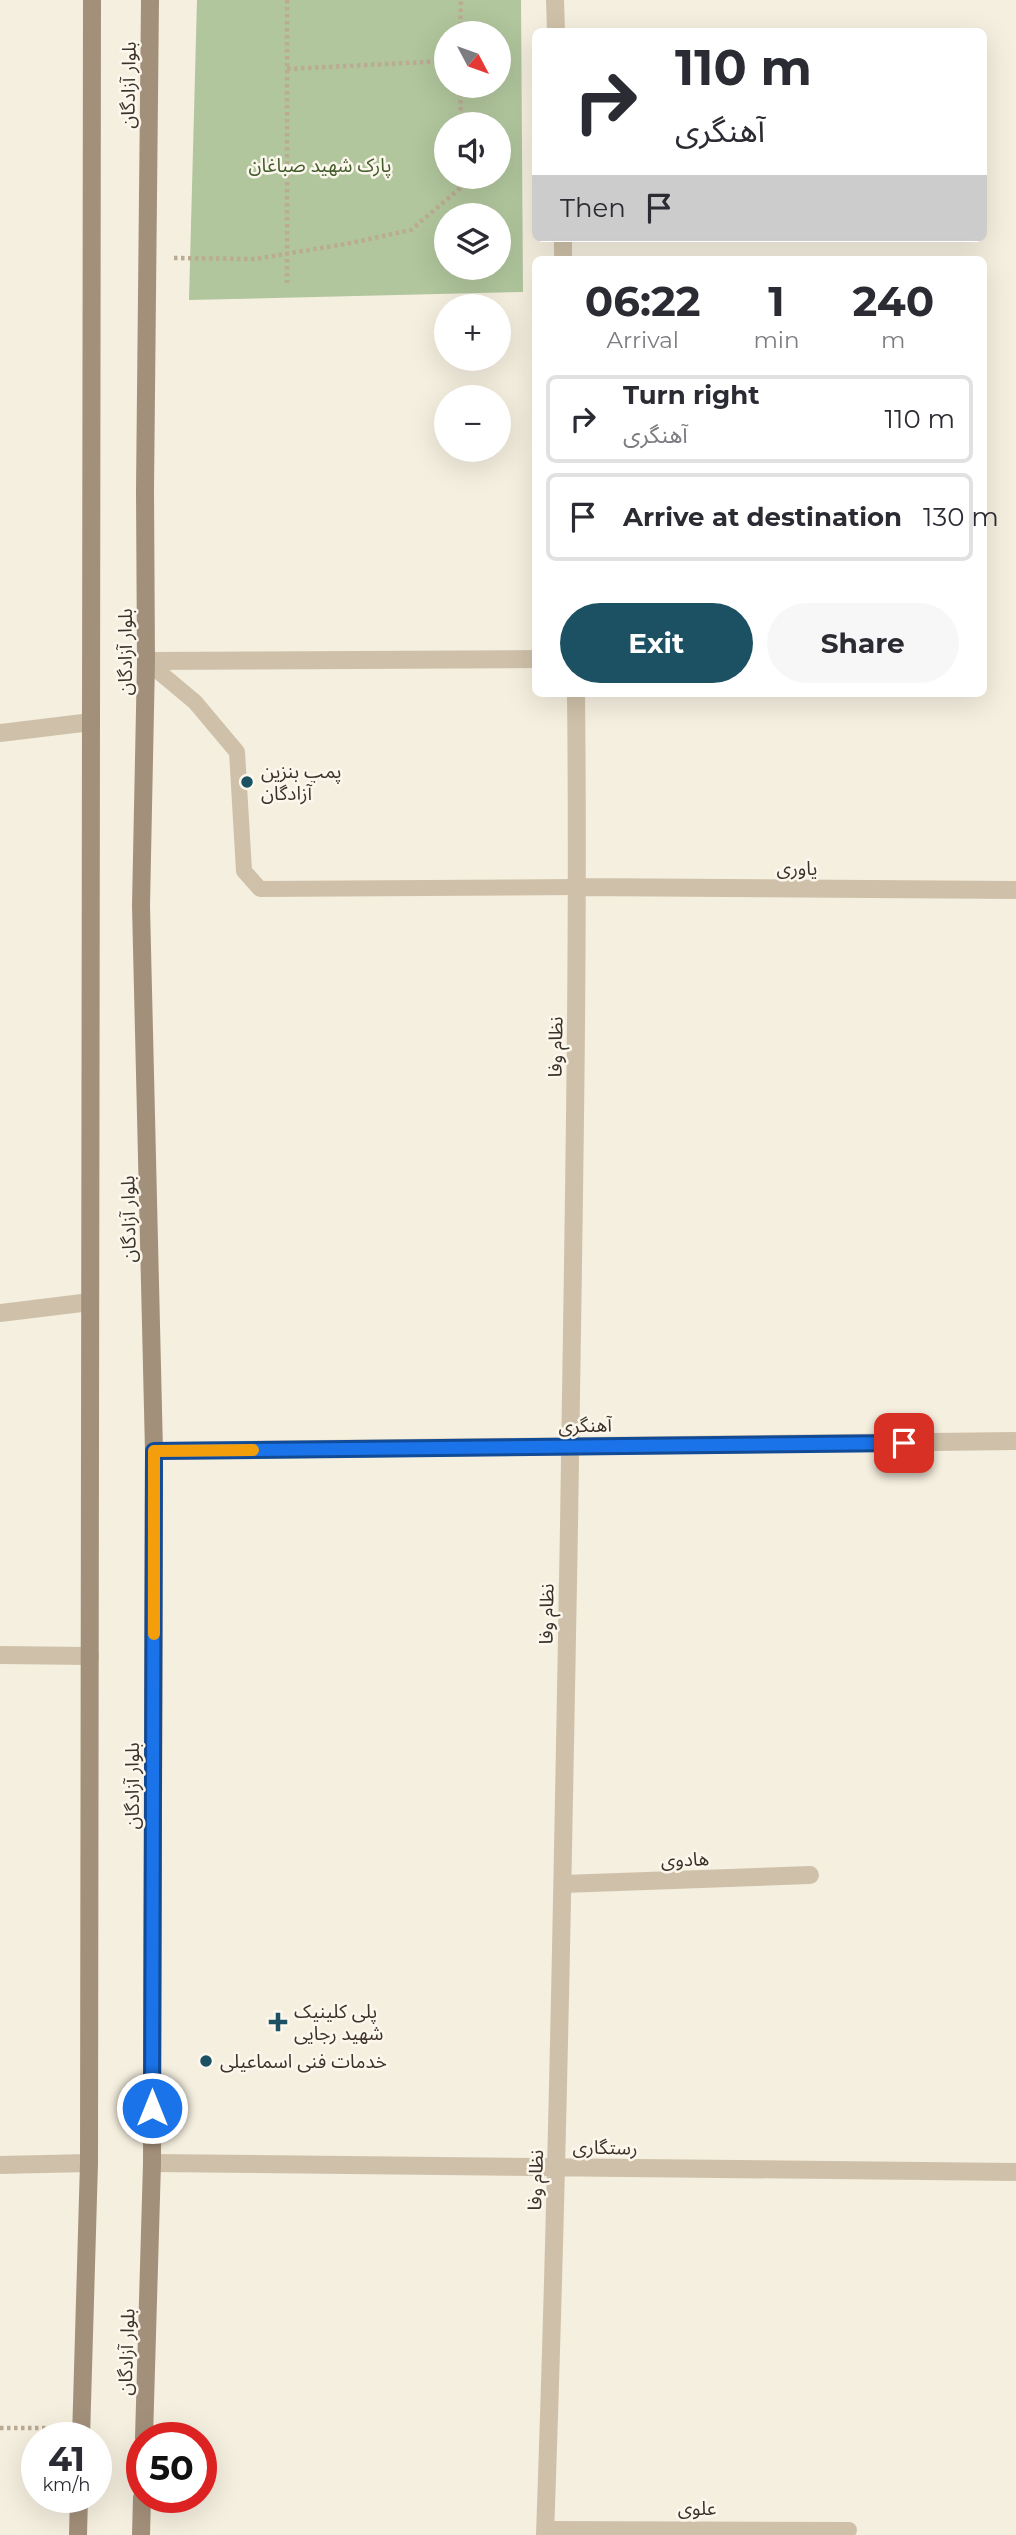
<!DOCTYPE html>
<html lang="en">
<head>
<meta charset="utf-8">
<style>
  :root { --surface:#fff; --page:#f7f7f7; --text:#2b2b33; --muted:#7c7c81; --line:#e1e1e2; --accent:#1b5162 }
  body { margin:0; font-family:Montserrat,"Noto Sans Arabic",sans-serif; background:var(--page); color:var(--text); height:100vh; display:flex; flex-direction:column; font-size:26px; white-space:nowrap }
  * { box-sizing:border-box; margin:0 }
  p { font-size:23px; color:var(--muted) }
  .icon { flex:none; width:38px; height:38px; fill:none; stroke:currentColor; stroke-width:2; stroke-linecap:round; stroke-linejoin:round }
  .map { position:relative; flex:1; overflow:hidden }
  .sheet { position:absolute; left:532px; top:256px; width:455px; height:441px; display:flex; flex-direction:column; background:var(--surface); border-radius:10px; box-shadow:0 7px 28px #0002 }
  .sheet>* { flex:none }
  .top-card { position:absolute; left:532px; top:28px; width:455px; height:214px; border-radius:10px; box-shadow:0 7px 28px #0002; background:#fff; color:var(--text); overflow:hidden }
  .needle { width:46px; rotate:131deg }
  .fabs { position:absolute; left:434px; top:21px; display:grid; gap:14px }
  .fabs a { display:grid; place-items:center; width:77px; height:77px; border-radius:50%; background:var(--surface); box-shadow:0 7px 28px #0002; font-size:35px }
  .speed { position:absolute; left:21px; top:2422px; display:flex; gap:14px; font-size:35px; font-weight:700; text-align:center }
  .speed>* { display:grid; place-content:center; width:91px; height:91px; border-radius:50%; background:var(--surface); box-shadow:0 7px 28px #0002; line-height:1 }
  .speed small { font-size:18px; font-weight:400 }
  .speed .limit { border:10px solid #d22; background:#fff; color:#111 }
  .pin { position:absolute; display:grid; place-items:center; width:60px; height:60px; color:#fff; margin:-30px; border-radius:14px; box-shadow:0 4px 10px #0006 }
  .me { position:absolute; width:77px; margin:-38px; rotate:0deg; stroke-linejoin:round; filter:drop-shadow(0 0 5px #0008) }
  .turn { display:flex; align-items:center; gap:24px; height:147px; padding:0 28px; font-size:32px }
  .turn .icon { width:91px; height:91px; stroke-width:2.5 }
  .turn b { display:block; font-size:49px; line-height:60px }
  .then { display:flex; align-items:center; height:66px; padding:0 28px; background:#0003; gap:14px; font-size:26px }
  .eta { display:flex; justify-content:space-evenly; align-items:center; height:119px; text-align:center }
  .eta b { font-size:42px; font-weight:700; line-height:49px }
  .cta { display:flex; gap:14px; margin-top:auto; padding:14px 28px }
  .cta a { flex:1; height:80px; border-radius:42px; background:var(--accent); color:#fff; font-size:28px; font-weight:700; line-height:80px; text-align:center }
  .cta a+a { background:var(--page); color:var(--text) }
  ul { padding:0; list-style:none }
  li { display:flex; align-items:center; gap:21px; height:88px; margin:0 14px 10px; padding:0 14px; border:4px solid var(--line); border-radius:10px }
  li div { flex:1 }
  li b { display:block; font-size:26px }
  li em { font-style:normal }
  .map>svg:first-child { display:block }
  .green { fill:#b1c69d; fill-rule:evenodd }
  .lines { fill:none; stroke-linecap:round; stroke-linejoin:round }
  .path { stroke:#bbab93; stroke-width:4.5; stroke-dasharray:3.5 3.5; stroke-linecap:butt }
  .service { stroke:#cfc1a9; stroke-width:16 }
  .minor { stroke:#cfc1a9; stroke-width:18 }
  .secondary { stroke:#a3907a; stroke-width:18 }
  .route-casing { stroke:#114b97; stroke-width:18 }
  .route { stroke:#1a73e8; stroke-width:12 }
  .slow { stroke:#f59e0b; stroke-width:12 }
  .poi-dot { fill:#1b5162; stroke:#fcf7ed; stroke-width:2.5 }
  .labels { text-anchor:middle; stroke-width:5; stroke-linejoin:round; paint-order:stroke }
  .street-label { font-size:19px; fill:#3c322a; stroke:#fcf7ed }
  .park-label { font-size:19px; fill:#425c2b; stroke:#fcf7ed }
  .poi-label { font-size:19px; fill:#3c322a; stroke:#fcf7ed; text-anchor:start }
</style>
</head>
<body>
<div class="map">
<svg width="1016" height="2535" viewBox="0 0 1016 2535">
  <rect width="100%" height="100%" fill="#f5efdf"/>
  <path class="green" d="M197,0H521L523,292L189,300ZM446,33H499V86H446ZM446,124H499V177H446ZM446,215H499V268H446Z"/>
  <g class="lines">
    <path class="path" d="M287,0V283
      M460,33L461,0
      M287,69L446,61
      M460,86L461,124
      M174,258L255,259L351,243L411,230L465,184V177
      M0,2428H52"/>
    <path class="service" d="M146,661L195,702L237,752L244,871L260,889L578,887
      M545,2529L849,2530"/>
    <path class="minor" d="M555,0L556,32
      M563,238V259
      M146,661L536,659
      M0,733L91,722
      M578,887L1016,890
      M0,1313L90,1302
      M154,1451L1016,1441
      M0,1655L90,1656
      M563,1884L810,1875
      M152,2163L1016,2172
      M0,2165L89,2163
      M545,2535C557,2199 563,1863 569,1526C573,1248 579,971 576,693"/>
    <path class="secondary" d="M81,2438L89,2163L92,0
      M144,2438L152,2163L154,1451L141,906L146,661L145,491L150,0
      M78,2535L79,2497
      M141,2535L142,2497"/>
  </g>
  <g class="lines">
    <defs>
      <path id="route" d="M152,2108L154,1451L904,1443"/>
    </defs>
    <use href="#route" class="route-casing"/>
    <use href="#route" class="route"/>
    <path class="slow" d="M154,1634V1451L253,1450"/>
  </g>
  <g class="poi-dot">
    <circle cx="247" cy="782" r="7"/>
    <path d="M274.5 2011.5h7v7h7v7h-7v7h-7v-7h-7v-7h7z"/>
    <circle cx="206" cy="2061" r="7"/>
  </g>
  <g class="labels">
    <g class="street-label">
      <text transform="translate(128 85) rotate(-89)" y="7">بلوار آزادگان</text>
      <text transform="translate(125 652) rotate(-90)" y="7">بلوار آزادگان</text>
      <text x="797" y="875">یاوری</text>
      <text transform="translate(555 1047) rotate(-89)" y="7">نظام وفا</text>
      <text transform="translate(128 1219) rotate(-91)" y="7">بلوار آزادگان</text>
      <text transform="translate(585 1425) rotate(-1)" y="7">آهنگری</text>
      <text transform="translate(546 1614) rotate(-89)" y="7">نظام وفا</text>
      <text transform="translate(132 1786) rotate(-90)" y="7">بلوار آزادگان</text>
      <text transform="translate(685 1859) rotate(-2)" y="7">هادوی</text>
      <text transform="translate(605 2147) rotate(1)" y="7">رستگاری</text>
      <text transform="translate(535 2180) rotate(-88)" y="7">نظام وفا</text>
      <text transform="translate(126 2352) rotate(-88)" y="7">بلوار آزادگان</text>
      <text x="697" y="2515">علوی</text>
    </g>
    <g class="park-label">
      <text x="320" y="172">پارک شهید صباغان</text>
    </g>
    <g class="poi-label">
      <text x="261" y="778">پمپ بنزین<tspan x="261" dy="22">آزادگان</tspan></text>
      <text x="294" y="2018">پلی کلینیک<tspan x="294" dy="22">شهید رجایی</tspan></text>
      <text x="220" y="2068">خدمات فنی اسماعیلی</text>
    </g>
  </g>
</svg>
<div class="fabs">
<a><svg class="needle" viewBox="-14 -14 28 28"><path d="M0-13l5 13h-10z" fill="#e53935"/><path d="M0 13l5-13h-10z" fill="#7c7c81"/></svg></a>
<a><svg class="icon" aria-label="sound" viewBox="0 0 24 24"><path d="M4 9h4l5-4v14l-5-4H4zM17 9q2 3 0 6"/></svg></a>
<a><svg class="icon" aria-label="layers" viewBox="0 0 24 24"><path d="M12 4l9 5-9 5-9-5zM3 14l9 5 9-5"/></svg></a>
<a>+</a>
<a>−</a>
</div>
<div class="speed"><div>41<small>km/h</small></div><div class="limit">50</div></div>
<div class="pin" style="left:904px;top:1443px;background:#d93025"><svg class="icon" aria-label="arrive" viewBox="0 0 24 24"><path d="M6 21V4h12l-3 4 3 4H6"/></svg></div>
<svg class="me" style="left:152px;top:2108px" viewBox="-20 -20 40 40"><circle r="17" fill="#1a73e8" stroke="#fff" stroke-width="3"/><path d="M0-11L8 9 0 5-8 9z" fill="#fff"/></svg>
<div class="top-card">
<div class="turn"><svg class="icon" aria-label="right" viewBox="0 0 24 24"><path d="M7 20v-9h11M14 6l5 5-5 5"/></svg><div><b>110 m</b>آهنگری</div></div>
<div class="then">Then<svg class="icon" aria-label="arrive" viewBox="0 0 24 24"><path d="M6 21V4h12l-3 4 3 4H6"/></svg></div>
</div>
<section class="sheet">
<div class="eta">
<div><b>06:22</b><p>Arrival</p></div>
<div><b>1</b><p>min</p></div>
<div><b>240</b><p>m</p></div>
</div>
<ul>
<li><svg class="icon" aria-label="right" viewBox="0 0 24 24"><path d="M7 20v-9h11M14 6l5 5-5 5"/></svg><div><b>Turn right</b><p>آهنگری</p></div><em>110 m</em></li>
<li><svg class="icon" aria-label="arrive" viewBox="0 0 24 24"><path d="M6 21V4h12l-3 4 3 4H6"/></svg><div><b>Arrive at destination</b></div><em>130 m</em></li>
</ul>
<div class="cta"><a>Exit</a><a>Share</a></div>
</section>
</div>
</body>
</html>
